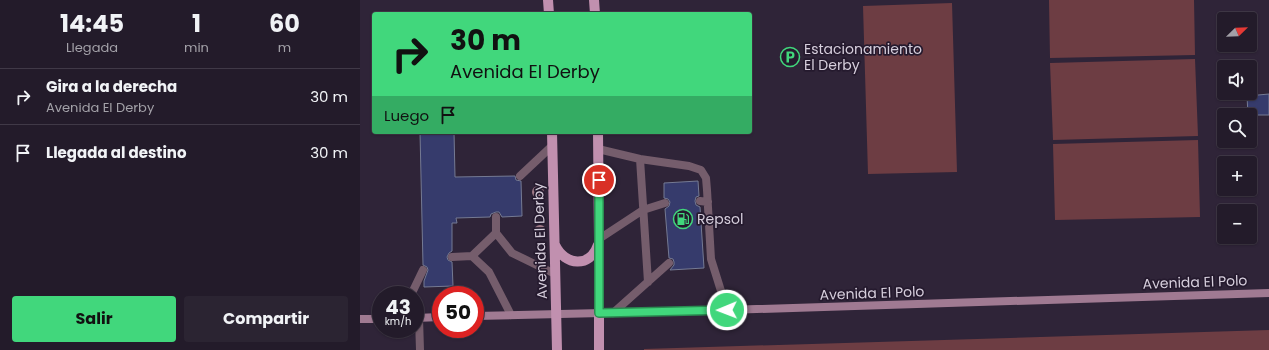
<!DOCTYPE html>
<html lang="es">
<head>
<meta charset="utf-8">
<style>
  :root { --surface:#231b2a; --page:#2b2432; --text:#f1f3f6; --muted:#a3a1a8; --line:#403947; --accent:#41d77c }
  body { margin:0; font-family:Poppins,sans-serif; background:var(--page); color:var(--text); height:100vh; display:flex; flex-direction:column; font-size:15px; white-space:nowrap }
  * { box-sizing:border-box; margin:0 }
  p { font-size:13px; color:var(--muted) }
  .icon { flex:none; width:22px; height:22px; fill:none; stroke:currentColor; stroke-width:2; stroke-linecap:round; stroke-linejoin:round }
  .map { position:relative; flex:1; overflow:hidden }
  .details { display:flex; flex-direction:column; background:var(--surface); width:360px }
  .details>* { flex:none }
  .guide { position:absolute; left:12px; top:12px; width:380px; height:122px; border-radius:4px; box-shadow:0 1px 3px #0004,0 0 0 1px var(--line); background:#41d77c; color:#111; overflow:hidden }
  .needle { width:26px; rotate:67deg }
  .tools { position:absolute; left:857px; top:12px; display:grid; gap:8px }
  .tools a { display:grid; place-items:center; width:40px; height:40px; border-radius:4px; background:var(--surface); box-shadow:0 1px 3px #0004,0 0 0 1px var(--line); font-size:20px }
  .speed { position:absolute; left:12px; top:286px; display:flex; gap:8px; font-size:20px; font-weight:700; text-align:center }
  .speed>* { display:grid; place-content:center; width:52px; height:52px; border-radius:50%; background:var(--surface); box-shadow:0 1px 3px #0004,0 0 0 1px var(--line); line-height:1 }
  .speed small { font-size:10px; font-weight:400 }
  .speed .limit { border:6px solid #d22; background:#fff; color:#111 }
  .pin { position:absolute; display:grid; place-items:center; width:34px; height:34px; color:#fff; margin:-17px; border:2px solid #fff; border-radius:50%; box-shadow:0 1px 4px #0007 }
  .me { position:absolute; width:44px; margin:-22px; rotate:269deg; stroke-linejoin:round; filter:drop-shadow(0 0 3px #0008) }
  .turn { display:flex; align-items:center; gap:14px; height:84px; padding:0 12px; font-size:18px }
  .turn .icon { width:52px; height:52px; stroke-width:2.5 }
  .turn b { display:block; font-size:28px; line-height:34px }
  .then { display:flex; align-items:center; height:38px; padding:0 12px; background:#0003; gap:8px; font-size:15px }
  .eta { display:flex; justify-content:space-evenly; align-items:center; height:68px; text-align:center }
  .eta b { font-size:24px; font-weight:700; line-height:28px }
  .cta { display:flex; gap:8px; margin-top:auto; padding:8px 12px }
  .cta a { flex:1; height:46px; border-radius:4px; background:var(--accent); color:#111; font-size:16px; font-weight:700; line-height:46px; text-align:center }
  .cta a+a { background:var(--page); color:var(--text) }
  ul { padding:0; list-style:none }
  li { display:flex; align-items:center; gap:12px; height:56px; padding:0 12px; border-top:1px solid var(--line) }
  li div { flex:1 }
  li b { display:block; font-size:15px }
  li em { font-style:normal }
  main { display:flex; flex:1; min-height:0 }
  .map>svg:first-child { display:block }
  .green { fill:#6d3d43 }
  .building { fill:#363b6c; stroke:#757a93 }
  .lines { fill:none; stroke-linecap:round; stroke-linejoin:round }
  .service { stroke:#755d6c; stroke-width:8 }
  .secondary { stroke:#a07a92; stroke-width:8 }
  .primary { stroke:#c190af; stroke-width:10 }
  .tree { fill:#a17b88 }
  .route-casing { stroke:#2a8c51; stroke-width:10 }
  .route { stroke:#41d77c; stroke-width:7 }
  .labels { text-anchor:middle; stroke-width:3.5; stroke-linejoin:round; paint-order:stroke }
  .poi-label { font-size:14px; fill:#d6cedc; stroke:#251a2e; text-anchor:start }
  .street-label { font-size:14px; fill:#d6cedc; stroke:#251a2e }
</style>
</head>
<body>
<main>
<section class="details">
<div class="eta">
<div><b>14:45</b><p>Llegada</p></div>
<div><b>1</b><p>min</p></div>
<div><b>60</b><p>m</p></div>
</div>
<ul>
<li><svg class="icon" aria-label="right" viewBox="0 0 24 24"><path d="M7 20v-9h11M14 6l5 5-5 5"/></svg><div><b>Gira a la derecha</b><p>Avenida El Derby</p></div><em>30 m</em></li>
<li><svg class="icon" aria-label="arrive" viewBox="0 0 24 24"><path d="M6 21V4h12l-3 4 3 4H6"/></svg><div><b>Llegada al destino</b></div><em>30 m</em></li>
</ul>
<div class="cta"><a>Salir</a><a>Compartir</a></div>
</section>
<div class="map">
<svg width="909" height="350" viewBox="0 0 909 350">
  <rect width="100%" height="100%" fill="#2f2438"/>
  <path class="green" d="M689,0H834L835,55L690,58Z
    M592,3L597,172L508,174L503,6Z
    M835,59L838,136L693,140L690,63Z
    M838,140L840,217L695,220L693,144Z
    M909,330V350H284V349Z"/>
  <path class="building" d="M909,94V115H888L887,96Z
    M60,132H94L95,177L155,176L156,180L161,181L162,216L142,217L139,212H136L131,214L130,217L96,218L97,223H92V251L89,253L87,257L88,260L92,262L93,286L64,287V281L68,270L67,267L63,265Z
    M338,181L339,196L336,197L335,201L336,205L340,207L344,268L310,270L314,265V262L313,259L309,258L305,209L309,206L310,202L308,199L304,198V183Z"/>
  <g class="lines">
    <path class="service" d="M238,149L280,159L329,166L341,170L346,178L347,190L351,259L367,310
      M280,159L288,282
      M160,176L192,146
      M340,201L348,202
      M136,217V233L152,253L195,274
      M239,239L283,210L305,203
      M112,256L136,233
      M92,257L112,256L129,272L151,315
      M51,295L63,270
      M253,313L309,263
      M59,318L60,350"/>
    <path class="secondary" d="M115,316L367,310L909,293
      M55,318L81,317
      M0,319H21"/>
    <path class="primary" d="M188,0L189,14
      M234,0L235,14
      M192,132L197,350
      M238,132L239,239V350
      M195,245C205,266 230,268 238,245"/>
  </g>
  <g class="tree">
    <circle cx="178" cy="192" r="6"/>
    <circle cx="180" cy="231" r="6"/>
  </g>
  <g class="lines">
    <defs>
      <path id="route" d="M239,180V313L367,310"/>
    </defs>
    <use href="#route" class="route-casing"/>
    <use href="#route" class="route"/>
  </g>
  <defs>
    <symbol id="parking-ring" viewBox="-11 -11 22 22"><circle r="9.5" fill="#251a2e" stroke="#41d77c" stroke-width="1.5"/><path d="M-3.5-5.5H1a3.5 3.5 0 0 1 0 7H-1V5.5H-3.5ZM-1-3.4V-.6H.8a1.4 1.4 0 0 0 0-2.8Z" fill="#41d77c"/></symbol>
    <symbol id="fuel-ring" viewBox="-11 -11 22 22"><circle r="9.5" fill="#251a2e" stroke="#41d77c" stroke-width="1.5"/><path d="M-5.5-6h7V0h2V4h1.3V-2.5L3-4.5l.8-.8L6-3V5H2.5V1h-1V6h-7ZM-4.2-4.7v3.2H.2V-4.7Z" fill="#41d77c"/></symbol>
  </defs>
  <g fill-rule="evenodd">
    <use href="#parking-ring" x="419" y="46" width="22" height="22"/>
    <use href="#fuel-ring" x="312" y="208" width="22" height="22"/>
  </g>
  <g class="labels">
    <g class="poi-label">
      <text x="444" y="54">Estacionamiento<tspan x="444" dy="16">El Derby</tspan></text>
      <text x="337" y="224">Repsol</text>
    </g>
    <g class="street-label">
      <text transform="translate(180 241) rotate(-92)" y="5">Avenida El Derby</text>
      <text transform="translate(835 282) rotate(-2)" y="5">Avenida El Polo</text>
      <text transform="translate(512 293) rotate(-2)" y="5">Avenida El Polo</text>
    </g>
  </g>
</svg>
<div class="tools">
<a><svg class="needle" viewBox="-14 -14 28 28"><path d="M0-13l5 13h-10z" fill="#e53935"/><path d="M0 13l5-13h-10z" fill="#a3a1a8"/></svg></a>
<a><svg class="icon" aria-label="sound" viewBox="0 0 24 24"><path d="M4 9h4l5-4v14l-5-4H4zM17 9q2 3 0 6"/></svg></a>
<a><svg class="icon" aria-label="search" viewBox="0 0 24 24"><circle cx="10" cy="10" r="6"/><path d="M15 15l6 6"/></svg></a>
<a>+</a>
<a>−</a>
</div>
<div class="speed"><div>43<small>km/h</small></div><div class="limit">50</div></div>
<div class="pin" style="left:239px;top:180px;background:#d93025"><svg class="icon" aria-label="arrive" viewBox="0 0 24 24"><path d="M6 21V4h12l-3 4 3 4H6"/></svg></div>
<svg class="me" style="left:367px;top:310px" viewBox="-20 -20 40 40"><circle r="17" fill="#41d77c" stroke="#fff" stroke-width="3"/><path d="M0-11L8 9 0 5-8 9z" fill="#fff"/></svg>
<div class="guide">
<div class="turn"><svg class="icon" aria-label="right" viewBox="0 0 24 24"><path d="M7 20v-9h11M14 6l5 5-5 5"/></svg><div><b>30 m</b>Avenida El Derby</div></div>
<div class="then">Luego<svg class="icon" aria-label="arrive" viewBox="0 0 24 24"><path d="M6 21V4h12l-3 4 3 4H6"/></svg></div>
</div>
</div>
</main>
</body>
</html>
